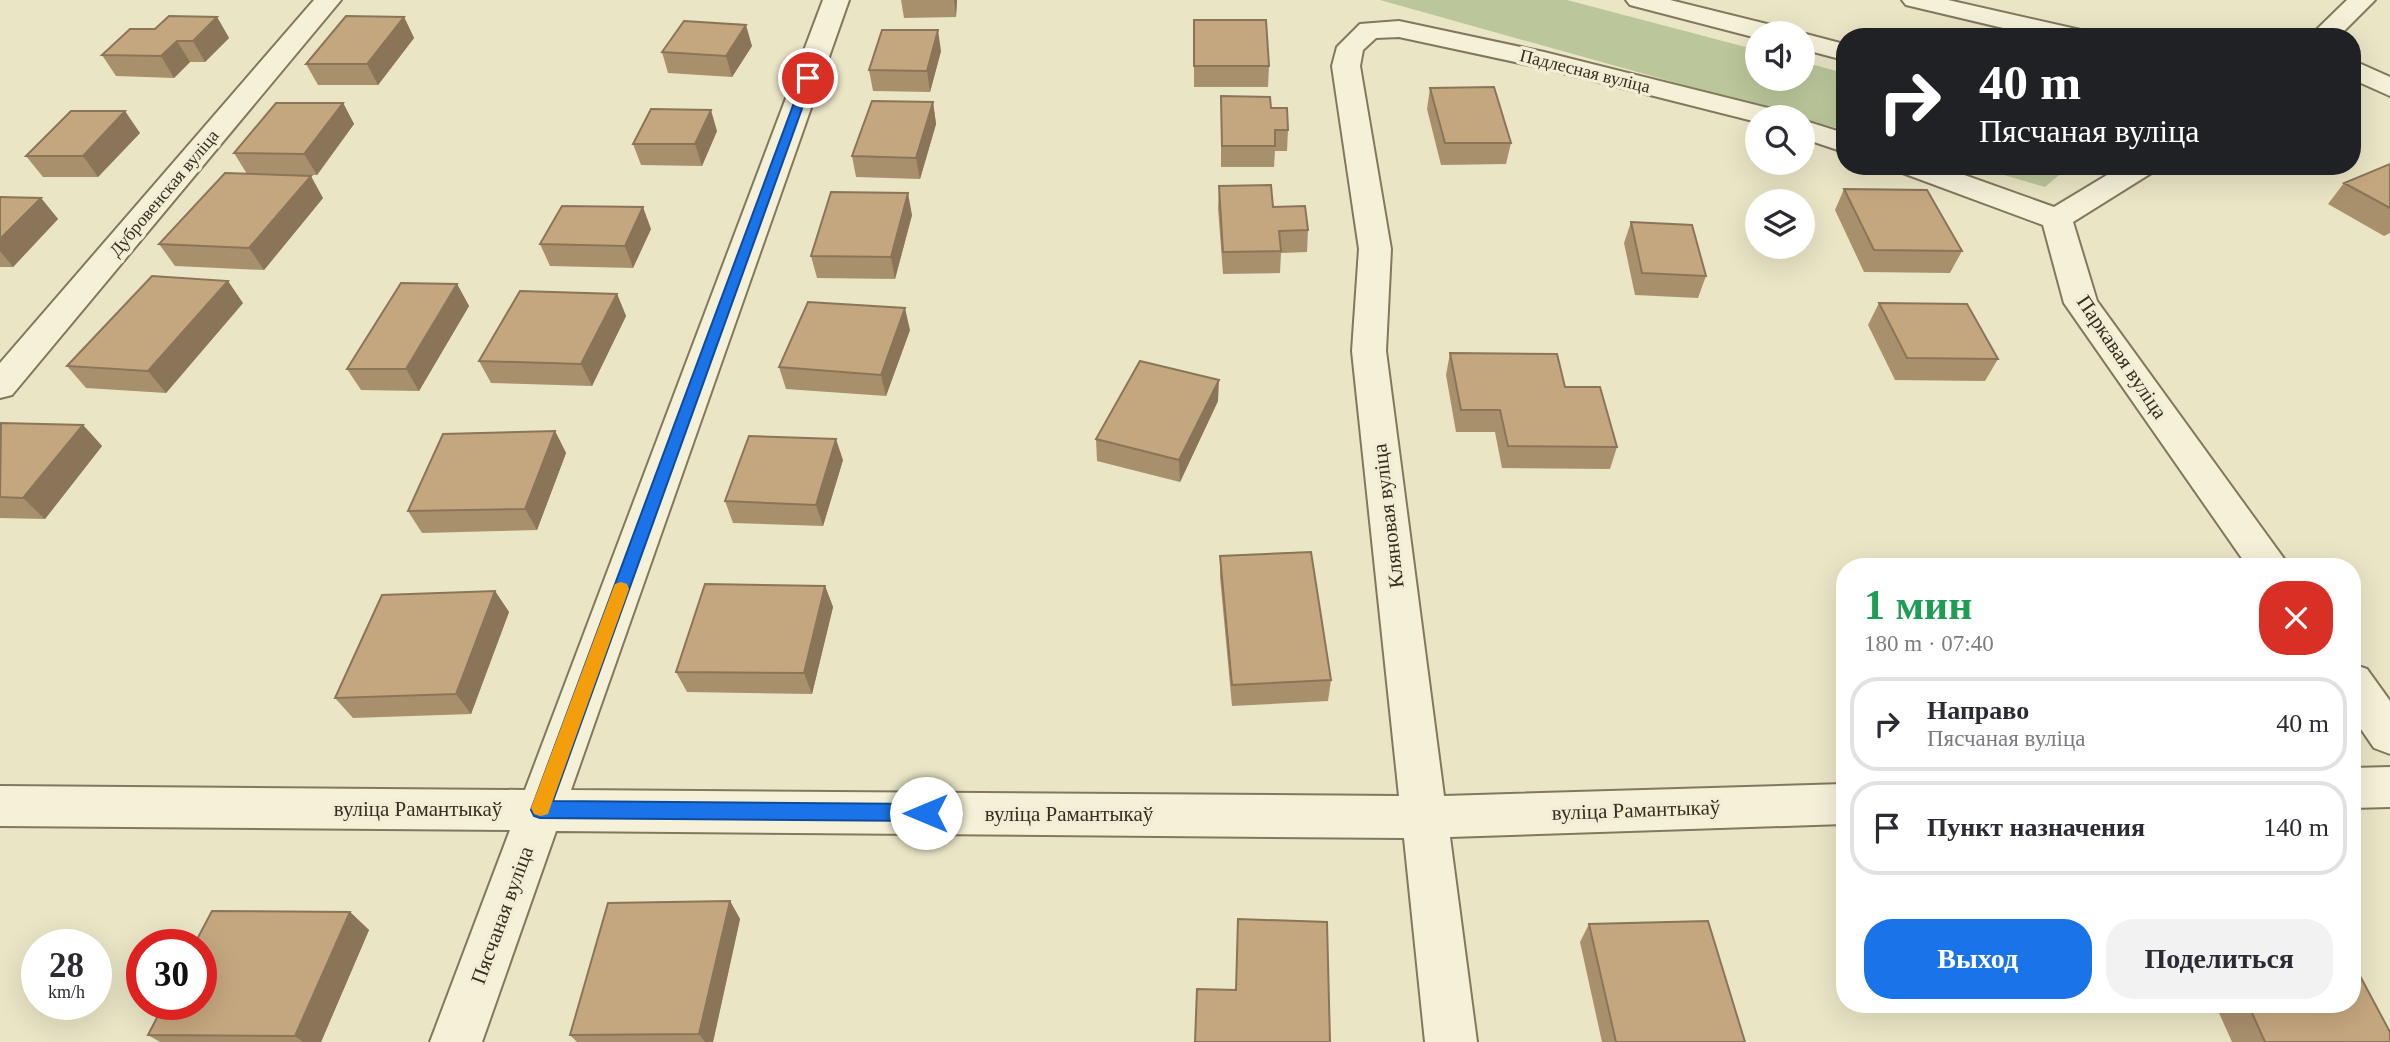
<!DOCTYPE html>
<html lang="ru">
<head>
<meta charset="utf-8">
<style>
  :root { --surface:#fff; --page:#f2f2f3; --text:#2b2b33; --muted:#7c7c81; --line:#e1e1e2; --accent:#1a73e8 }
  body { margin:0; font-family:"Times New Roman",serif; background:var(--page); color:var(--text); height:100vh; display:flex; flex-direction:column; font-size:26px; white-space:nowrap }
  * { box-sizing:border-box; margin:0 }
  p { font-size:23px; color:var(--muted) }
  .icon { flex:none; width:38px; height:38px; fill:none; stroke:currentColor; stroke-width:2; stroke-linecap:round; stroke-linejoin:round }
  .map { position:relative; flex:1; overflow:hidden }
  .drawer { position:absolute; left:1836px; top:558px; width:525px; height:455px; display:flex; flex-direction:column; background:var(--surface); border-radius:28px; box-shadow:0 7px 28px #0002 }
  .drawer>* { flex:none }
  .guide { position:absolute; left:1836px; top:28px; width:525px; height:147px; border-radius:28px; box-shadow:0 7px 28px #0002; background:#202124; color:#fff; overflow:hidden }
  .buttons { position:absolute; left:1745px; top:21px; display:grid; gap:14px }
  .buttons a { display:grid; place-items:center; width:70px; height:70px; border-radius:50%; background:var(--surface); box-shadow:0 7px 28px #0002; font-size:35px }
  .speed { position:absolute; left:21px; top:929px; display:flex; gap:14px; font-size:35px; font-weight:700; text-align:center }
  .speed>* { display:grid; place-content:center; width:91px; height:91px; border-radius:50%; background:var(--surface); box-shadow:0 7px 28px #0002; line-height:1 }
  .speed small { font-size:18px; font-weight:400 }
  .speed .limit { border:10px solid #d22; background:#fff; color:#111 }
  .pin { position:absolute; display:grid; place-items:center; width:60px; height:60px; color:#fff; margin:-30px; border:4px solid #fff; border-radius:50%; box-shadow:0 2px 7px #0007 }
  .me { position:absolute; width:77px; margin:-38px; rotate:270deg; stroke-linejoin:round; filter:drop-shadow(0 0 5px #0008) }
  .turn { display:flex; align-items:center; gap:24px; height:147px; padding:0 28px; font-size:32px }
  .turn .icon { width:91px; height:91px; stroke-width:2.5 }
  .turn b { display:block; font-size:49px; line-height:60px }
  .round { display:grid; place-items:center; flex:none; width:74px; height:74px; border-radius:28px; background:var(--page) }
  .overview { display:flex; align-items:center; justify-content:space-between; height:119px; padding:0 28px }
  h1 { font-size:42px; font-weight:700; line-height:52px; color:#1e9e55 }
  .action { display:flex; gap:14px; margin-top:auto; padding:14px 28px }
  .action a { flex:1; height:80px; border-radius:28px; background:var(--accent); color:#fff; font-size:28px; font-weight:700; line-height:80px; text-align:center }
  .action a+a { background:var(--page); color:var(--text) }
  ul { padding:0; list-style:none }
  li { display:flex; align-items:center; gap:21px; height:94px; margin:0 14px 10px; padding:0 14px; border:4px solid var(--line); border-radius:28px }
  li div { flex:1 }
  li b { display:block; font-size:26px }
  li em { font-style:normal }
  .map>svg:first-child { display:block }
  .green { fill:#bbc79a }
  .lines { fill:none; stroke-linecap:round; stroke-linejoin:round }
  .minor-casing { stroke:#83775d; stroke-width:4 }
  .minor { fill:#f5f1d8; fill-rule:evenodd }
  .wall { fill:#a9906d }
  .shaded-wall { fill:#8a7559 }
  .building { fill:#c5a77f; stroke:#8a7559; stroke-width:2 }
  .route { fill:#1a73e8; stroke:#114b97; stroke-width:2 }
  .slow { fill:#f59e0b }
  .labels { text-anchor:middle; stroke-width:7; stroke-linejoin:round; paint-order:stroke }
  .far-street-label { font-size:18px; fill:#352d1f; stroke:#f2eed4 }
  .street-label { font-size:21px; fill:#352d1f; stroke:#f2eed4 }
</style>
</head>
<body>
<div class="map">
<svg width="2390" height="1042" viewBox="0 0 2390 1042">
  <rect width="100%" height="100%" fill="#eae5c5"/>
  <path class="green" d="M1380,0H1567L1757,50V79H1802L1803,62L1844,73V130Z
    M1973,166H2070L2045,187Z"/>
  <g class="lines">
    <defs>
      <path id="minor" d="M314,0H341L12,395L0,398V363Z
        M823,0H849L571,790L1399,796L1352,351L1359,249L1332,66L1337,47L1360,24L1399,21L1544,52L1780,111L1784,117H1757V122L1543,68L1399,37L1376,38L1363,50L1360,66L1391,249L1386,351L1444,796L1844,784V824L1450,837L1477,1042H1425L1404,838L556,831L482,1042H430L510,830L0,826V786L525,790Z
        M1626,0H1670L1779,27L1783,33H1757V38L1630,5Z
        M1902,0H1948L2085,31L2089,37H2041L1906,5Z
        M2347,0H2375L2338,37H2309Z
        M1801,33H1802L1844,44V60L1802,49Z
        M2352,60L2390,77V96L2352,79Z
        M1802,120L1844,133V152L1802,138Z
        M1895,166H1939L2054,207L2122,166H2158L2153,172L2073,222L2097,301L2290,567H2248L2064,303L2043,225L1900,172Z
        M2352,664L2367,669L2390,701V754L2374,748L2352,716Z
        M2390,767V807L2352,808V768Z"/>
    </defs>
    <use href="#minor" class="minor-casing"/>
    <use href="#minor" class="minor"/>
  </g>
  <path class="wall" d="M901,0H957L956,17L904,18Z
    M217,17L229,38L205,62H190L174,78L116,76L102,55L155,29Z
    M404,17L414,38L378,85H318L306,64Z
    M1194,20L1269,66L1268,87H1194Z
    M752,46L732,77L668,73L662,52Z
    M941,51L930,92L873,91L869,70Z
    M1430,88L1511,143L1506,164L1441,165L1427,109Z
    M1221,96L1271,108L1288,130L1287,151H1275L1274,167H1221Z
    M933,102L936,124L920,179L856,177L852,156Z
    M343,103L354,124L317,175H280L323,198L264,270L175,266L159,244L247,174L234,153Z
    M717,131L702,166L641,165L633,144Z
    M140,133L98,177H43L26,156Z
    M2390,164V233L2384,236L2328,204L2344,183Z
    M1219,186L1273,207L1308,230L1307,252L1281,253L1280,273L1223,274L1218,208Z
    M1844,189L1962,251L1950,273L1864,272L1835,210Z
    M0,197L41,198L58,219L13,267H0Z
    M912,215L895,279L817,278L811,256Z
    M1631,222L1706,276L1698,298L1635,295L1624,243Z
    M651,229L633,268L550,266L540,244Z
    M457,284L469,306L419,391L361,390L347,369Z
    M617,294L626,316L592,386L491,383L479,361Z
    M243,303L166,393L86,388L67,366Z
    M1879,303L1998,359L1985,381L1895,380L1868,325Z
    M910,330L886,396L786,389L779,367Z
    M1450,353L1565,387L1617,447L1610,469L1502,468L1495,432H1456L1446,375Z
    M1218,401L1180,482L1097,461L1096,439Z
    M0,424L83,425L102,446L45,519L0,518Z
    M555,431L566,453L537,530L422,533L408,511Z
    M843,460L823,526L733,523L725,501Z
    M1220,556L1331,680L1328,701L1232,706L1220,577Z
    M825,586L833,607L812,694L687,692L676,672Z
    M495,591L509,612L471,714L353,718L335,698Z
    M730,901L740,919L713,1042H577L570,1035Z
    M350,912L369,930L321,1042H160L148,1035Z
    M1589,924L1745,1042H1602L1580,942Z
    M2215,1004H2352L2390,1042H2232Z"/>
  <path class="shaded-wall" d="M954,0H957L956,17Z
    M217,17L229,38L205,62L193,41Z
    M404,17L414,38L378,85L367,64Z
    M746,25L752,46L732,77L726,56Z
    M938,30L941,51L930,92L927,71Z
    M177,41L190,62L174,78L161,56Z
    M933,102L936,124L920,179L916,158Z
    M343,103L354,124L317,175L304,154Z
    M711,110L717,131L702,166L695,144Z
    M125,111L140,133L98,177L83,156Z
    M311,176L323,198L264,270L249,248Z
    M908,193L912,215L895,279L891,257Z
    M41,198L58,219L13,267L0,251V239Z
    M643,207L651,229L633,268L625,246Z
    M228,281L243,303L166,393L148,371Z
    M457,284L469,306L419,391L406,369Z
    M617,294L626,316L592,386L581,364Z
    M905,308L910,330L886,396L881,375Z
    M1219,380L1218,401L1180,482L1179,460Z
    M83,425L102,446L45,519L23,498Z
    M555,431L566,453L537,530L525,509Z
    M836,439L843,460L823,526L816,505Z
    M825,586L833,607L812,694L804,673Z
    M495,591L509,612L471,714L456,694Z
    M730,901L740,919L713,1042H705L699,1034Z
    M350,912L369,930L321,1042H303L295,1036Z"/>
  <path class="building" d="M169,16L217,17L193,41H177L161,56L102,55L130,29H155Z
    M346,16L404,17L367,64H306Z
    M1194,20H1266L1269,66H1194Z
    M684,21L746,25L726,56L662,52Z
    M882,30H938L927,71L869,70Z
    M1494,87L1511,143H1445L1430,88Z
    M1221,96L1270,97L1271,108H1287L1288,130H1275V146H1222Z
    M872,101L933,102L916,158L852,156Z
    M276,103H343L304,154L234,153Z
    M651,109L711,110L695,144H633Z
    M71,111H125L83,156H26Z
    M2390,164V208L2344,183Z
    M225,173L311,176L249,248L159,244Z
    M1271,185L1273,207L1305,206L1308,230L1279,231L1281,251L1223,252L1219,186Z
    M1844,189L1927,190L1962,251L1874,250Z
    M831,192L908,193L891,257L811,256Z
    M0,197L41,198L0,239Z
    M562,206L643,207L625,246L540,244Z
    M1631,222L1692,225L1706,276L1642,273Z
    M152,276L228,281L148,371L67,366Z
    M401,283L457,284L406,369H347Z
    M520,291L617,294L581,364L479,361Z
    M808,302L905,308L881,375L779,367Z
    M1879,303L1967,304L1998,359L1907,358Z
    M1450,353L1557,354L1565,387H1600L1617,447L1508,446L1500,410H1461Z
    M1140,361L1219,380L1179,460L1096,439Z
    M1,423L83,425L23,498L0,497Z
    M555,431L525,509L408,511L443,434Z
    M749,436L836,439L816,505L725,501Z
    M1311,552L1331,680L1232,685L1220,556Z
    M705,584L825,586L804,673L676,672Z
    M495,591L456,694L335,698L382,595Z
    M730,901L699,1034L570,1035L608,903Z
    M212,911L350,912L295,1036L148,1035L164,1004H201V945H194Z
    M1238,919L1327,922L1330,1042H1195L1197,989L1236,990Z
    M1708,921L1745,1042H1616L1589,924Z
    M2352,961L2390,1032V1042H2265L2248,1004H2352Z"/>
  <path class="route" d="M804,76L813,78L553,801L926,804L933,807L936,813L933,819L926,821L540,818L534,816L531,810Z"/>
  <path class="slow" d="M621,582L627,584L629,589L550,808L548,814L541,816L534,814L531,808L613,589L615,584Z"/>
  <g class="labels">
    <g class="far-street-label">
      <text transform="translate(1585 71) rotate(14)" y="6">Падлесная вуліца</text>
      <text transform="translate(164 193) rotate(-50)" y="6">Дубровенская вуліца</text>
    </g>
    <g class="street-label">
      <text transform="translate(2122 357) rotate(56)" y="7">Паркавая вуліца</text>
      <text transform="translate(1388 516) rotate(-97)" y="7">Кляновая вуліца</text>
      <text x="418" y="816">вуліца Рамантыкаў</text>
      <text transform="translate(1636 810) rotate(-2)" y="7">вуліца Рамантыкаў</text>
      <text x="1069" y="821">вуліца Рамантыкаў</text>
      <text transform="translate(502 915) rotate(-70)" y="7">Пясчаная вуліца</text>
    </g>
  </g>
</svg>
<div class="buttons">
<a><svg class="icon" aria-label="sound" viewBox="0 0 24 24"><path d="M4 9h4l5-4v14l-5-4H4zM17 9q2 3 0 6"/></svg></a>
<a><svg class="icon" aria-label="search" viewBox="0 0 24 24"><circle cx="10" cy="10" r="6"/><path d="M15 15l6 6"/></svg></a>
<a><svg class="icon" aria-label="layers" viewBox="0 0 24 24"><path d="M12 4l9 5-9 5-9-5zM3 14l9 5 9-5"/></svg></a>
</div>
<div class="speed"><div>28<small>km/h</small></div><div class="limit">30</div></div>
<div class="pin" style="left:808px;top:78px;background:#d93025"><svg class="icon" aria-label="arrive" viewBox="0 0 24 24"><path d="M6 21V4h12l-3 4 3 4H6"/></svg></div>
<svg class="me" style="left:926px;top:813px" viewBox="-20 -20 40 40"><circle r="19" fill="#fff"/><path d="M0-13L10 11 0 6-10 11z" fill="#1a73e8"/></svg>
<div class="guide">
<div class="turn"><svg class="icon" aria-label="right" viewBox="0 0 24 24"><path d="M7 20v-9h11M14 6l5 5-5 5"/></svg><div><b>40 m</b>Пясчаная вуліца</div></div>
</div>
<section class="drawer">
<div class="overview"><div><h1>1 мин</h1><p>180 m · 07:40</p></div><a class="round" style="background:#d93025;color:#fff"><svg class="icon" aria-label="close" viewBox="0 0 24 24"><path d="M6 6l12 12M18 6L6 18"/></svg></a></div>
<ul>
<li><svg class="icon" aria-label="right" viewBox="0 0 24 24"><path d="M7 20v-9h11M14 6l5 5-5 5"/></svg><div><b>Направо</b><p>Пясчаная вуліца</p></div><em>40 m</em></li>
<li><svg class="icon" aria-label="arrive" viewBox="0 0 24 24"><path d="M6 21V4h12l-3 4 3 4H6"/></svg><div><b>Пункт назначения</b></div><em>140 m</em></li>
</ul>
<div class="action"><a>Выход</a><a>Поделиться</a></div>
</section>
</div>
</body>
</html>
